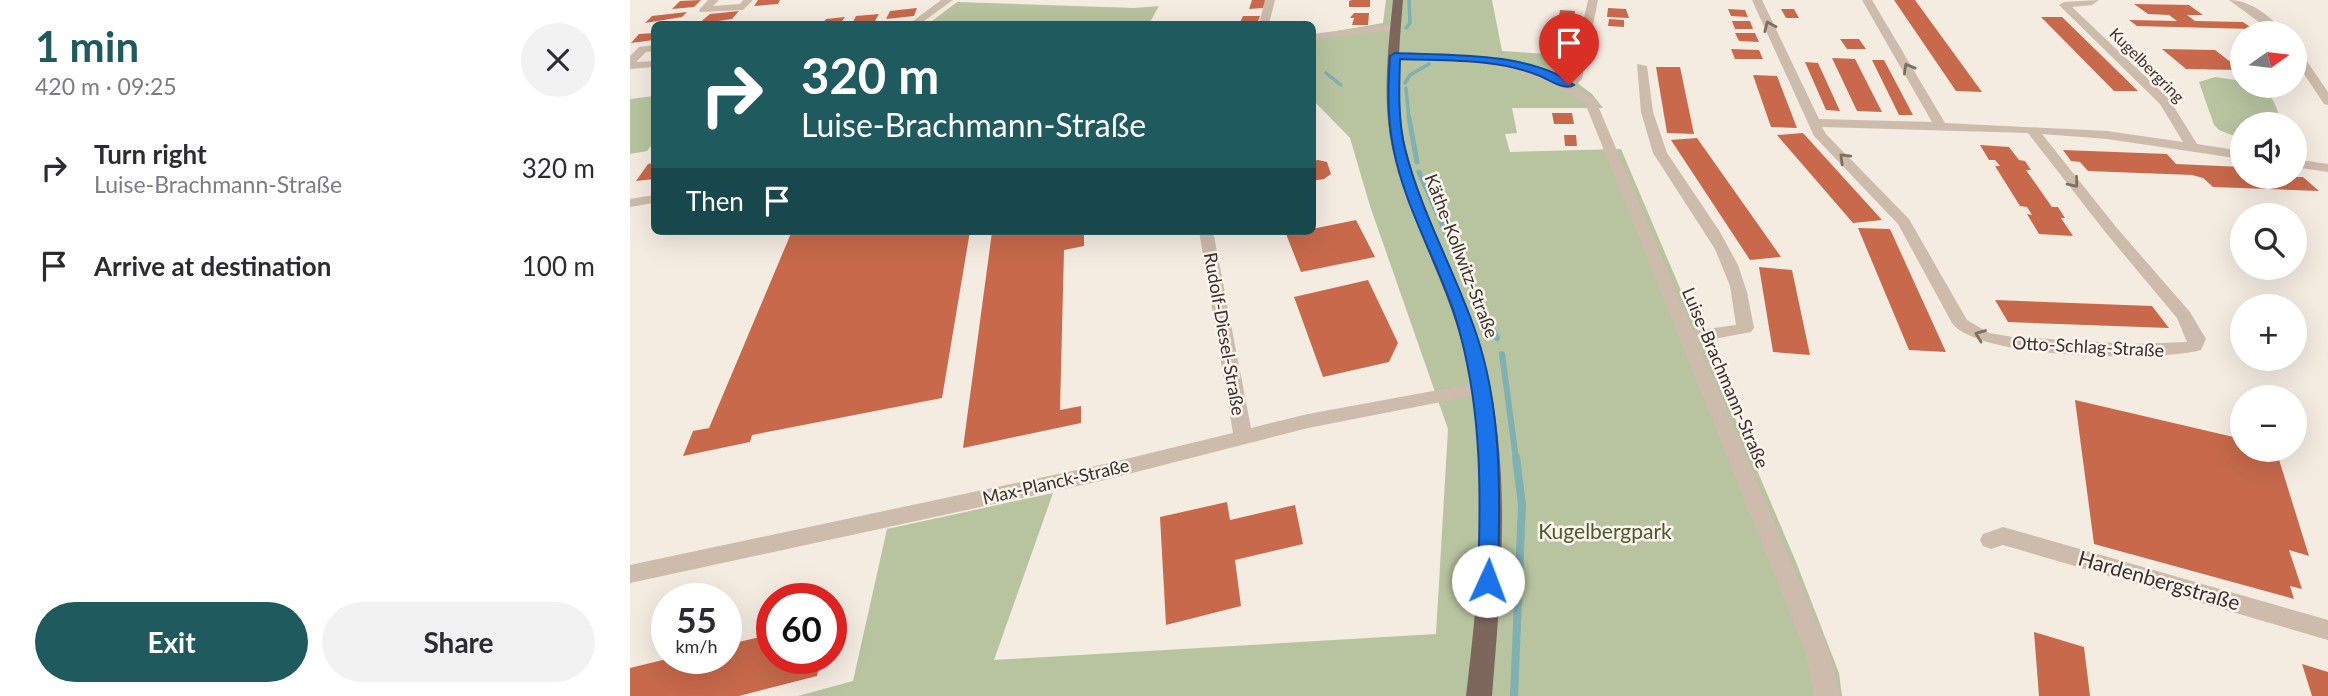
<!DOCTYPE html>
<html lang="en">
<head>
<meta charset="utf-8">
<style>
  :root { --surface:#fff; --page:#f2f2f3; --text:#2b2b33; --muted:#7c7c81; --accent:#1f5a5e }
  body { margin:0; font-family:Lato,sans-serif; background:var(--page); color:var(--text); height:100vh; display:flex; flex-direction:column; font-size:26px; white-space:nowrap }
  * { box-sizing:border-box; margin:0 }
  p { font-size:23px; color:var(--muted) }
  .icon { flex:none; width:38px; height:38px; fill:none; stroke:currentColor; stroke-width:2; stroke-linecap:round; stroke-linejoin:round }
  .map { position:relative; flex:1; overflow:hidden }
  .details { display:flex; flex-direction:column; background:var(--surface); width:630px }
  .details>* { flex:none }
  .top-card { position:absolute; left:21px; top:21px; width:665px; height:214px; border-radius:10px; box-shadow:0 7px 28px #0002; background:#1f5a5e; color:#fff; overflow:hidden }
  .needle { width:46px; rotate:76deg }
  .buttons { position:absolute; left:1600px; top:21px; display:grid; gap:14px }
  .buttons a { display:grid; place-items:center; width:77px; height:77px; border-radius:50%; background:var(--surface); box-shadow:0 7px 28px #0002; font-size:35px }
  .speed { position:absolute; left:21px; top:583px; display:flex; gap:14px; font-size:35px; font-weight:700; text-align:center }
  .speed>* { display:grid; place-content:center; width:91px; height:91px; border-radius:50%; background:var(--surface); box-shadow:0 7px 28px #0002; line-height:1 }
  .speed small { font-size:18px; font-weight:400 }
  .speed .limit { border:10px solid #d22; background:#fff; color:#111 }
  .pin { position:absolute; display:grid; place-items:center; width:60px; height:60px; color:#fff; margin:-72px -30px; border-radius:50% 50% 50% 0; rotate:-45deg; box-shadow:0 0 7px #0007 }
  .pin .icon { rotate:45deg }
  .me { position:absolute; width:77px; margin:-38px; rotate:2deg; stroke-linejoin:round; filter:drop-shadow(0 0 5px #0008) }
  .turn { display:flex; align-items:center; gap:24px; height:147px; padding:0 35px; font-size:32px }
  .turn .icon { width:91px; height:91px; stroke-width:2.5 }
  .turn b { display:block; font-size:49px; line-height:60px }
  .then { display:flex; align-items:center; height:66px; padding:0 35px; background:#0003; gap:14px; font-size:26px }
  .round { display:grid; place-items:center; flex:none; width:74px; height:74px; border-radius:37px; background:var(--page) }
  .head { display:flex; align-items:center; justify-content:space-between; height:119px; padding:0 35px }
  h1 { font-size:42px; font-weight:700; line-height:52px; color:var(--accent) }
  .button { display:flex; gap:14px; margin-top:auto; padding:14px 35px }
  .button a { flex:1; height:80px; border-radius:42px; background:var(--accent); color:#fff; font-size:28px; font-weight:700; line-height:80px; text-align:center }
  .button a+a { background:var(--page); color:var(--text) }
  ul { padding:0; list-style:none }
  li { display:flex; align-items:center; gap:21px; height:98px; padding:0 35px }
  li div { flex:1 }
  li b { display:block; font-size:26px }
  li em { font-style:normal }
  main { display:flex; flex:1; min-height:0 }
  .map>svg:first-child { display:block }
  .green { fill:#b8c4a0 }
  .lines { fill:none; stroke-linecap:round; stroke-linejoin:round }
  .stream-far3 { stroke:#7fb0b2; stroke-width:3.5 }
  .stream-far2 { stroke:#7fb0b2; stroke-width:5 }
  .stream-far1 { stroke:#7fb0b2; stroke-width:6 }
  .stream { stroke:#7fb0b2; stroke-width:8 }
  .building { fill:#c8694b }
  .minor { fill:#cdbbac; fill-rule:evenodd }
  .primary { fill:#7d675c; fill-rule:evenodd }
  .oneway { stroke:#7d6f65 }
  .route { fill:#1a73e8; stroke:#114b97; stroke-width:2 }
  .labels { text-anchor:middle; stroke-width:5; stroke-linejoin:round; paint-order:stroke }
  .far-street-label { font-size:16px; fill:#3b302b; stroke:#fbf5ee }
  .street-label { font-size:18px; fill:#3b302b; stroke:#fbf5ee }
  .near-park-label { font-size:21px; fill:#4a5a2e; stroke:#fbf5ee }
  .near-street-label { font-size:21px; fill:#3b302b; stroke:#fbf5ee }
</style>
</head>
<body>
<main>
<section class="details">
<div class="head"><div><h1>1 min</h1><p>420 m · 09:25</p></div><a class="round"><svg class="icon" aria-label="close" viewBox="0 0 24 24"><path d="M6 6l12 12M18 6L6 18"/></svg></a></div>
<ul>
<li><svg class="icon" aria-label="right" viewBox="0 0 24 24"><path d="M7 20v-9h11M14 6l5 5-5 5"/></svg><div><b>Turn right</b><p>Luise-Brachmann-Straße</p></div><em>320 m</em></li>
<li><svg class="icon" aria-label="arrive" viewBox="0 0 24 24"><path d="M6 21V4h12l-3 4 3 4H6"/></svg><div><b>Arrive at destination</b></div><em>100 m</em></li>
</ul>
<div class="button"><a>Exit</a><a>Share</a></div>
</section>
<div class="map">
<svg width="1698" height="696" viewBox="0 0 1698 696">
  <rect width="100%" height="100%" fill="#f4ebe1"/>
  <path class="green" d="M756,0H862L872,51L946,56L938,76L962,94L973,108H882L887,133L875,134L880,152L991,149L1166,562L1209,673L1212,696H168L223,681L257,529L423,493L364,660L806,634L818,429L740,206L720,138L683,100V35L753,23Z
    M327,2L504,8L529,6L519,24H298Z
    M1585,77L1612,81V86C1643,86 1642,99 1653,124H1612V139L1589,130L1584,125L1569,82Z
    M24,96V142L17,151L0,154V99Z"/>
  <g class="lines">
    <path class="stream-far3" d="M776,28L780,23L779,0
      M696,73L711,85
      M775,83L780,75L799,64
      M776,88L779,120"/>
    <path class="stream-far2" d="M779,118L787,162
      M789,172L832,270"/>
    <path class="stream-far1" d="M832,268L867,338
      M872,354L886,459"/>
    <path class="stream" d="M884,696L892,505L886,457"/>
  </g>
  <path class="building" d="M71,0L64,7L42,9L50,1Z
    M128,0H150L148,4L124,6Z
    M622,0H636L633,8L619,9Z
    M722,0H740V7H719V1Z
    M1264,0H1285L1352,92L1326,91Z
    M1504,4L1559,5L1573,15H1557L1565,21L1613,22L1623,29L1507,26L1499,20L1547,21L1539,15L1518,14Z
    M287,8L284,16L256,19L260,11Z
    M978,8L996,9L999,18L977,17Z
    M1098,9L1115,10L1118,17L1101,16Z
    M1151,9H1164L1169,18H1156Z
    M930,10L945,11L944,18L929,17Z
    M109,11L102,19L68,24L80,14Z
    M57,12L52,17L15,23L22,16Z
    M724,13H739L738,25H722L724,18H720Z
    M249,14L245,21L222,24L226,16Z
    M613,16H630L627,24H609Z
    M215,17L210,24H192L196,19Z
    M1411,17H1432L1508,91H1484Z
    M979,19L994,20V27L978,26Z
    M1102,21H1120L1123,29H1105Z
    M928,26L939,27L943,34L927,37Z
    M24,33V40L1,43L9,34Z
    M1105,33H1125L1129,42L1109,41Z
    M1210,39H1229L1236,49H1217Z
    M919,42L935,43L934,50L918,49Z
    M1101,49L1129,50L1133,59H1105Z
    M1532,49L1585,50L1611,70L1556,69Z
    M1202,58L1225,59L1252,112L1227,111Z
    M1242,60H1254L1283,115H1269Z
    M1175,62L1188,63L1210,111L1196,110Z
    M1026,67H1050L1064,134L1037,133Z
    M1123,75L1147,76L1167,128L1141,127Z
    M922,113H942L944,124H924Z
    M1173,133L1252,220L1223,223L1147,135Z
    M934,135H946L947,146H935Z
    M1067,138L1151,257L1120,260L1041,140Z
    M1350,145L1379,147L1389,160L1395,161L1401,170H1396L1422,207H1428L1435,218H1431L1443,236L1409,234L1397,214L1402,215L1397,207L1390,206L1365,166H1370L1365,160H1359Z
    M1433,150L1537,154L1546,164L1612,167V177H1673L1689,191L1583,187L1573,178L1562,175L1458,171L1450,162L1441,161Z
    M688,160L697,162L701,174L694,179L682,181V161Z
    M24,163V179L6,181L18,164Z
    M726,220L745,257L671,272L656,234L682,231V229Z
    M1228,228L1260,229L1316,352L1279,350Z
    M162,231H340L312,398L122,435L120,442L53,456L63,431L79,428Z
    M367,231H454V246L434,250L430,410L451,406V423L333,448L362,232Z
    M1129,267L1162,270L1180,355L1143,352Z
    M738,280L768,343L759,362L693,377L664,297Z
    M1365,300L1522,306L1539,328L1378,322Z
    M1445,400L1612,439V450H1646L1679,556L1659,550L1672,589L1660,586L1664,599L1464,544Z
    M597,502L600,520L665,505L673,544L605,560L611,606L536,625L530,517Z
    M1404,632L1454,647L1460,696H1409Z
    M142,634V658H191L187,676L109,696H0V668L41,658H96V645Z
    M1672,664L1698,672V696H1682Z"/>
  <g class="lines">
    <path class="minor" d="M78,0H89L83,6L110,4L113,0H123L113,10L70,12L69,10Z
      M311,0H323L290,24H279Z
      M635,0H645L639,24H629Z
      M958,0H968L952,79L945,86L966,101L1063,331L1106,325L1100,286L1085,249L1023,153L1011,112L1007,64L1017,66L1023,112L1037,153L1090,232L1108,265L1117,292L1124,328L1121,332L1068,342L1200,654L1210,696H1184L1176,654L955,103C894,62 836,61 765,59L759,56C767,50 781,53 791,53C842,54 890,60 936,81L940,78Z
      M1122,0H1132L1189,119L1302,122L1232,0H1242L1315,123L1477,131L1553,142L1530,104L1429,5L1434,2L1469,0L1462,5L1442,7L1539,99L1567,144L1612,151V159L1477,139L1412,134L1486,227L1560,312L1576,339L1571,350C1529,362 1347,359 1322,323L1268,224L1184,136ZM1192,127L1398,133L1476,233L1547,318L1557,342L1502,344L1383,337L1359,333L1337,320L1279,219L1196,134Z
      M1599,0C1621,0 1641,17 1655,33H1644Z
      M766,24L771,27L770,29L682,40V34Z
      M24,45V51L16,52L6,62L24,61V67L0,69V56L9,47Z
      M1664,47L1668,48L1698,92V105L1694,104L1664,59Z
      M1664,159L1698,164V172L1664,167Z
      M24,195V203L0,207V199Z
      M569,231H583L621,428L678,414L852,382L858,384L861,388L858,392L852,394L678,428L475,480L0,583V565L475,464L603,433Z
      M1373,527L1698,620V640L1373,545L1361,549L1353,546L1350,540L1353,534Z"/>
    <path class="primary" d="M763,0H773C769,49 764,100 776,148C794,222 836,288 855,363C882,472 871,585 862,696H836C849,586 861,473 837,363C821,289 779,222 762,148C752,100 758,49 763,0Z"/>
  </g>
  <defs><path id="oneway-chevron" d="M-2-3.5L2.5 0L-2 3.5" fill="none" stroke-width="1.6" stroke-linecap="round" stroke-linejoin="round" transform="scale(1.75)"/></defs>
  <g class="oneway">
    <use href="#oneway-chevron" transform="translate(1139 26) rotate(-114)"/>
    <use href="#oneway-chevron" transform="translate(1278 68) rotate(-119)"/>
    <use href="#oneway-chevron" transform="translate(1214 158) rotate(-135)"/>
    <use href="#oneway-chevron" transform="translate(1444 183) rotate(51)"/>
    <use href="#oneway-chevron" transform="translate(1350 335) rotate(-159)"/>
  </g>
  <path class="route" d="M765,53C815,55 904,52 944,85C935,91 920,80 910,76C866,58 816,61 770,59C769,89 768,120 775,149C791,213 825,271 846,333C873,412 870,498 868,581L865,587L858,590L851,587L848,581C851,498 852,418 831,337C815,272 775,213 763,146C757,116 758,86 760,56Z"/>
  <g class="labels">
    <g class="far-street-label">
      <text transform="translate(1517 65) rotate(45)" y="6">Kugelbergring</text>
    </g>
    <g class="street-label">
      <text transform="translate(831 256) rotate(69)" y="6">Käthe-Kollwitz-Straße</text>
      <text transform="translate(594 334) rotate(80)" y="6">Rudolf-Diesel-Straße</text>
      <text transform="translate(1458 347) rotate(3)" y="6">Otto-Schlag-Straße</text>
      <text transform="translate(1095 378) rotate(67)" y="6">Luise-Brachmann-Straße</text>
      <text transform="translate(426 482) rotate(-13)" y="6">Max-Planck-Straße</text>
    </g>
    <g class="near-park-label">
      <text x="975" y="539">Kugelbergpark</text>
    </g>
    <g class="near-street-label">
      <text transform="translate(1529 581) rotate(16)" y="7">Hardenbergstraße</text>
    </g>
  </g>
</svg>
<div class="buttons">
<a><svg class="needle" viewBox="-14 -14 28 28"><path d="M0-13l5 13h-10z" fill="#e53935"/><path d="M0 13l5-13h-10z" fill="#7c7c81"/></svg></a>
<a><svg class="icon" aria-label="sound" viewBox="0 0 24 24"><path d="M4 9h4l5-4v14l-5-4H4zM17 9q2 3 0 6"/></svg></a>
<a><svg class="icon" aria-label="search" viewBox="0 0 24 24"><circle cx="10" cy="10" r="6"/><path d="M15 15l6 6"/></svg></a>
<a>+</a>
<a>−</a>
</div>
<div class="speed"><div>55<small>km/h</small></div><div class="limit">60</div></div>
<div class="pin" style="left:939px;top:85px;background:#d93025"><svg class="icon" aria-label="arrive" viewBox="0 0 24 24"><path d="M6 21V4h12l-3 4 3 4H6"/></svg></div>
<svg class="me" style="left:858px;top:581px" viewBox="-20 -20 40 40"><circle r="19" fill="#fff"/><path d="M0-13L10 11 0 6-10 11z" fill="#1a73e8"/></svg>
<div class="top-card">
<div class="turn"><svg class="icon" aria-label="right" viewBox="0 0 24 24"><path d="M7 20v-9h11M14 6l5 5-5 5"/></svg><div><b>320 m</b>Luise-Brachmann-Straße</div></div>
<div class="then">Then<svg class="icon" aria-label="arrive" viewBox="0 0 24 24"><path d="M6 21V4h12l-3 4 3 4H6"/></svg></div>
</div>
</div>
</main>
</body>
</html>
